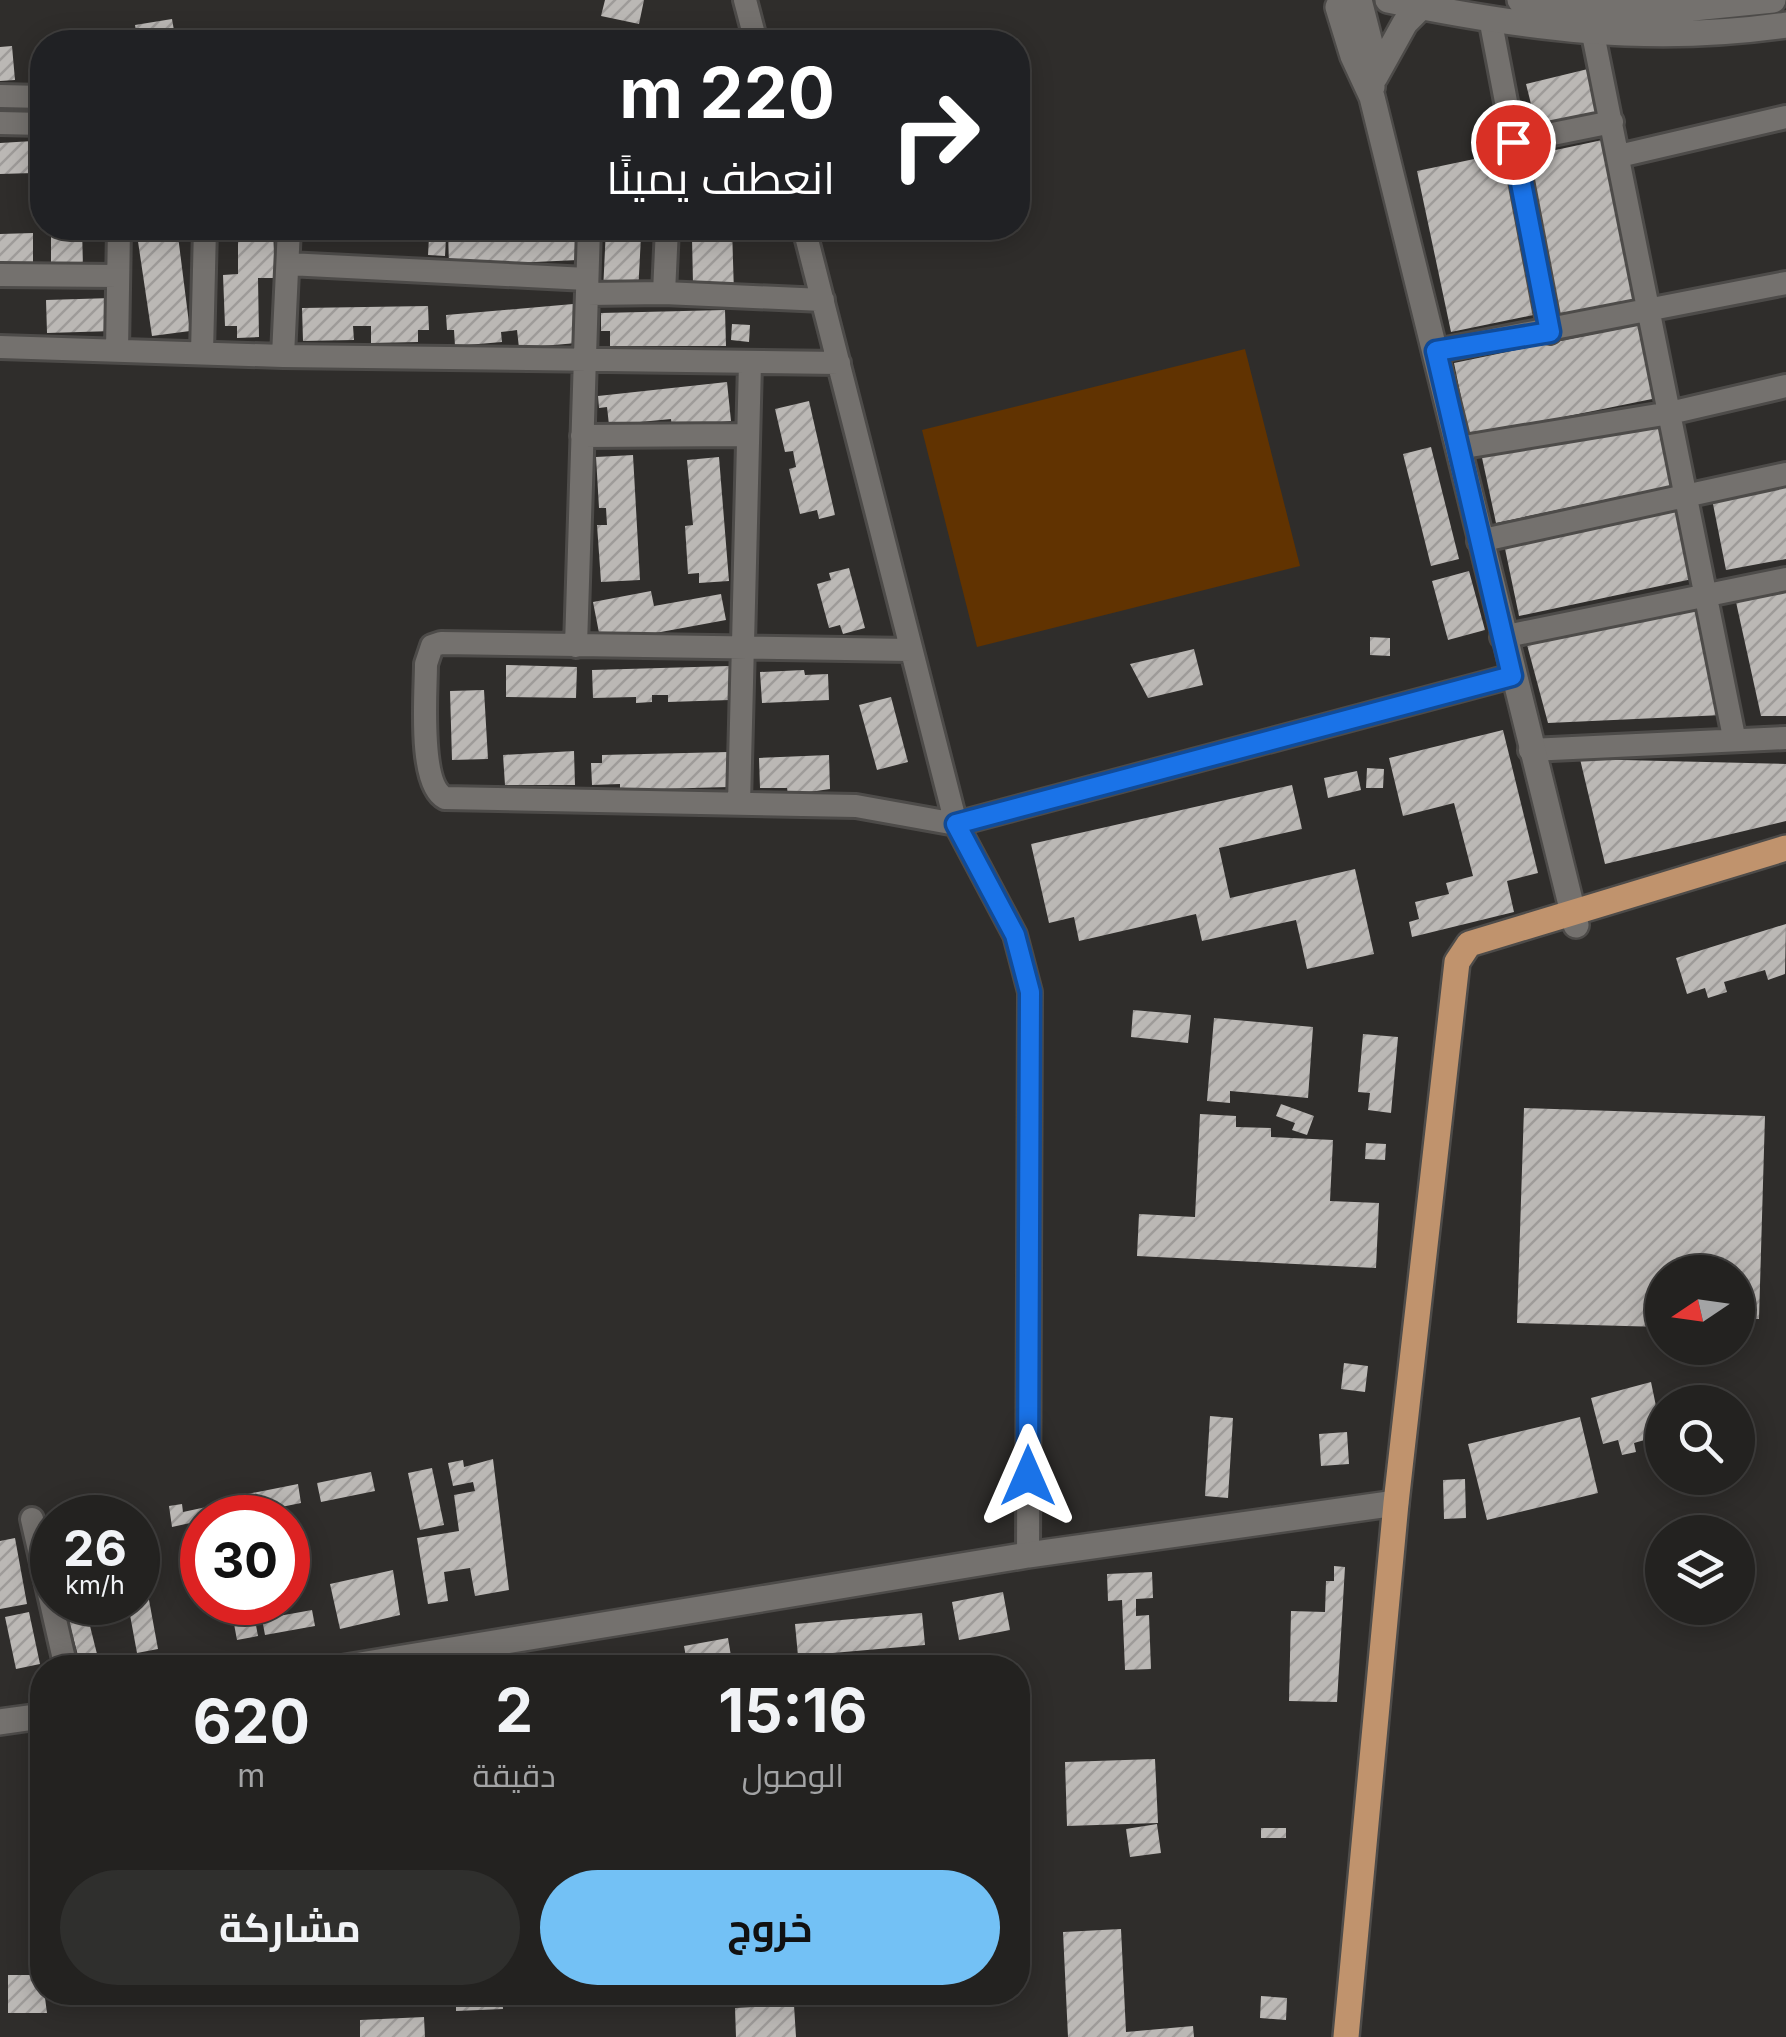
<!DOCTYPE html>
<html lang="ar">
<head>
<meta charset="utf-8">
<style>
  :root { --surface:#232220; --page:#2f2f2d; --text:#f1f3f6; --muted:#a3a4a5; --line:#403f3e; --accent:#73c1f5 }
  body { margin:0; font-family:Inter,Cairo,sans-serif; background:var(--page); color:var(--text); direction:rtl; height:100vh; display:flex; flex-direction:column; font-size:38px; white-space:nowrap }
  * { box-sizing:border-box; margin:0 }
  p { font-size:32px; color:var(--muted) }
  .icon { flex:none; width:55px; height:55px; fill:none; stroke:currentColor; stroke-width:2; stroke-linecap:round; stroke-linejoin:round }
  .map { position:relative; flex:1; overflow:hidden; direction:ltr }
  .panel { position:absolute; left:30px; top:1655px; width:1000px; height:350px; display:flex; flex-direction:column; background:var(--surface); border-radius:40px; box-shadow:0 5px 25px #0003,0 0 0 2px var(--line); direction:rtl }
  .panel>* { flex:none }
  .guide { position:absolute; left:30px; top:30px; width:1000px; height:210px; border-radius:40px; box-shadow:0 5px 25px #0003,0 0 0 2px var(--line); direction:rtl; background:#202124; color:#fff; overflow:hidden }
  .needle { width:65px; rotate:257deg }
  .tools { position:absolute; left:1645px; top:1255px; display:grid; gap:20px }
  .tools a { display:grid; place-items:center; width:110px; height:110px; border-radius:50%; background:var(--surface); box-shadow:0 5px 25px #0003,0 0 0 2px var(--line); font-size:50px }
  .speed { position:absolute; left:30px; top:1495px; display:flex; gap:20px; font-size:50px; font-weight:700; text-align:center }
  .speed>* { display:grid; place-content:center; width:130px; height:130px; border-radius:50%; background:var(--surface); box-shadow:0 5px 25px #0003,0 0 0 2px var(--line); line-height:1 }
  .speed small { font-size:25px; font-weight:400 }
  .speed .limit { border:15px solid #d22; background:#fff; color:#111 }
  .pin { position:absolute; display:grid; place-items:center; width:85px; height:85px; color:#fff; margin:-42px; border:5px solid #fff; border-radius:50%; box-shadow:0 2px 10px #0007 }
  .me { position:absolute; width:110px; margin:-55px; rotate:0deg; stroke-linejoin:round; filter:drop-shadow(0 0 8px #0008) }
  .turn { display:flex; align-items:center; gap:35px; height:210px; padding:0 30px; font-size:45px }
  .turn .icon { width:130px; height:130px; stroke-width:2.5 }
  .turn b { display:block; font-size:70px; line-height:85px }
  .eta { display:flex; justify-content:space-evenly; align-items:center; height:170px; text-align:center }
  .eta b { font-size:60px; font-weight:700; line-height:70px }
  .cta { display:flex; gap:20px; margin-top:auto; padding:20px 30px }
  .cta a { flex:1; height:115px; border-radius:60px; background:var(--accent); color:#111; font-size:40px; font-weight:700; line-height:115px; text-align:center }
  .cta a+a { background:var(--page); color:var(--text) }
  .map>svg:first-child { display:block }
  .garden { fill:#613301 }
  .building { fill:url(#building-hatch) }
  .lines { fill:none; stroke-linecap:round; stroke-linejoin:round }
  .street-casing { stroke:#4d4b49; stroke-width:28 }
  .secondary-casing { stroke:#4d4b49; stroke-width:30 }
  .primary-casing { stroke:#4d4b49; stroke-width:30 }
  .street { stroke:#74716e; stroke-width:22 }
  .secondary { stroke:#74716e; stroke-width:25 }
  .primary { stroke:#c0936d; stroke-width:25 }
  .route-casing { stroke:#114b97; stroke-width:25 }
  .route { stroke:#1a73e8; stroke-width:18 }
</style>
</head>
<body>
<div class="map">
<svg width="1786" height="2037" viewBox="0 0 1786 2037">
  <defs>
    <pattern id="building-hatch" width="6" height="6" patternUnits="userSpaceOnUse" patternTransform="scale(2.5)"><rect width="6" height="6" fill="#bbb8b5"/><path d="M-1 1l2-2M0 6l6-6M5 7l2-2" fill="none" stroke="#9e9b99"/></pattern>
  </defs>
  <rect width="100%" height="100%" fill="#2f2d2b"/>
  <path class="garden" d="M1245,349L1300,566L977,647L922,430Z"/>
  <path class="building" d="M605,0H644L639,24L601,16Z
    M172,19L176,42H138L135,25Z
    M331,34L332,42H278V38Z
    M12,46L15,80L0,81V47Z
    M1592,68L1603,116L1538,132L1526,84Z
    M1607,139L1640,298L1557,316L1523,157Z
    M33,141L34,173L0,174V143Z
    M1503,153L1538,314L1451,332L1417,171Z
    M51,228H82L83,267H51Z
    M136,228H177L190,331L152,336Z
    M238,228H273L275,278H258L259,337L237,338V326H225L223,275L238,274Z
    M576,228L578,260L449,266L448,231Z
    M606,228H626V235L641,236L638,294L603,292Z
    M700,228H732L734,293L693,284L692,238L700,237Z
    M33,233V267H0V234Z
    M429,237L446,238L445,256L428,255Z
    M112,298L114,331L47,333L46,300Z
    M573,304L577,343L519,348L517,330L501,332L502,342L455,346L454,330H447L446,315Z
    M428,306L429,330H418V342L371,343V326H353L354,340L303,341L302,308Z
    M725,310L726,346H610V331H601V313Z
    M732,324L750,325L749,342L731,340Z
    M1642,324L1657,398L1469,436L1454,363Z
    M727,382L731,421L672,427L671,419L609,425L607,407L599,408L598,396Z
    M809,401L835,515L819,519L817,510L800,514L789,469L796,467L793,451L785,452L775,409Z
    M1660,415L1675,485L1496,523L1481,453Z
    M1431,447L1459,559L1431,566L1403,454Z
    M633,455L640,580L601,582L597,525H607L606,508H599L596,457Z
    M719,457L729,581L699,583V573L688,574L685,526L693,525L687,460Z
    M1786,484V559L1726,570L1712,499Z
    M1681,506L1697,578L1519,616L1504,544Z
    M849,568L865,628L843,634L840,625L829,628L817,584L831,580L829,573Z
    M1469,571L1485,630L1448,640L1432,581Z
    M651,591L654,606L721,594L726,620L601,643L593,602Z
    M1786,591V716H1761L1736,602Z
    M1699,601L1723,715L1548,723L1526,641Z
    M1370,637L1390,638V656L1370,655Z
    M1194,649L1203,685L1148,698L1130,664Z
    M506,665L577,667L576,698L506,697Z
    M729,666L730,700L668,702V695H652V702L636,703V697L593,698L592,670Z
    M804,670L805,675L828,674L829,700L762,703L760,672Z
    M484,690L488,759L452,760L450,691Z
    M891,697L908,762L877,770L859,705Z
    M1503,730L1538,873L1507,881L1514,912L1412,937L1409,922L1419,919L1415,902L1449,894L1446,883L1473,876L1454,803L1403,816L1389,758Z
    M574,751L575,785H505L503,755Z
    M728,752L729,787L620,790V784L592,785L591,763H602V755Z
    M829,755L830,789L788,795L787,788H760L759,758Z
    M1580,759L1786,764V821L1605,864Z
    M1367,768L1384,769L1383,788H1366Z
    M1357,771L1361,790L1328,798L1324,778Z
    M1292,785L1302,829L1219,848L1230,898L1355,869L1374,954L1307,969L1296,920L1202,941L1196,914L1079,941L1074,917L1049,923L1031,844Z
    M1786,924L1785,974L1768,980L1765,970L1724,982L1727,992L1708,998L1705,988L1687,994L1676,958Z
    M1133,1010L1191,1015L1188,1043L1131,1037Z
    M1214,1018L1313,1027L1308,1098L1230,1091V1103L1207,1101Z
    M1363,1034L1398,1037L1391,1113L1368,1110L1370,1093L1358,1092Z
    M1281,1104L1314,1116L1307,1135L1292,1130L1295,1123L1276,1116Z
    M1524,1108L1765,1116L1759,1319H1738V1272H1662V1327L1517,1323Z
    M1200,1114L1236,1116V1127L1271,1128V1137L1333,1140L1330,1201L1379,1203L1376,1268L1137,1256L1139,1214L1195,1217Z
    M1366,1143L1386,1144L1385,1160L1365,1159Z
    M1344,1363L1368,1366L1365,1392L1341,1389Z
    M1651,1382L1662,1435L1634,1443L1636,1452L1622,1455L1618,1440L1603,1444L1591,1398Z
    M1210,1416L1233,1418L1228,1498L1205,1496Z
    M1580,1417L1598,1493L1487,1520L1468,1444Z
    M1347,1432L1349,1464L1321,1466L1319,1434Z
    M493,1459L509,1590L475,1596L470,1568L444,1572L448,1601L428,1604L417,1538L459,1531L454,1495L475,1491L473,1482L453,1486L448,1463L463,1460L464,1467Z
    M432,1468L444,1525L420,1530L408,1473Z
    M371,1472L375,1491L321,1502L317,1483Z
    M1465,1479L1466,1518L1444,1519L1443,1480Z
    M298,1484L301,1503L246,1514L242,1495Z
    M182,1504L183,1512L211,1506L213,1518L172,1527L169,1506Z
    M138,1532L147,1586L138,1587Z
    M15,1538L27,1604L0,1609V1541Z
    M1334,1566L1345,1567L1337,1702L1289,1701L1291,1611L1325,1612L1326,1581H1334Z
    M393,1570L400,1615L340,1629L330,1584Z
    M1152,1572L1153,1598L1136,1599V1616L1149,1615L1151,1669L1125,1670L1122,1600L1108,1601L1107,1574Z
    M147,1589L158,1649L137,1653L130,1615L113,1618L111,1602H138V1591Z
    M1003,1592L1010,1630L959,1640L952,1602Z
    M84,1602L98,1658L80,1663L65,1607Z
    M312,1610L315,1626L265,1635L262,1619Z
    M29,1612L40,1664L16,1669L5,1617Z
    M922,1613L925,1645L798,1656L795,1624Z
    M255,1620L258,1636L237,1640L234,1624Z
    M728,1638L733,1668H688L684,1646Z
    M1155,1759L1158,1823L1067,1826L1065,1762Z
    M1157,1824L1161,1853L1130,1857L1126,1829Z
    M1261,1828H1286V1838H1261Z
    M1121,1929L1126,2032L1193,2026L1194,2037H1068L1063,1932Z
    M8,1975H42L47,2013H8Z
    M410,1992H502L503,2009L456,2011V1998L411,2000Z
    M1261,1996L1287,1998L1286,2020L1260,2018Z
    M794,2005L796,2037H736L735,2008Z
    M424,2017L425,2037H360V2020Z"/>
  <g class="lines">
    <defs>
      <path id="street" d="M745,0L756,42
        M1490,18L1550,332
        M1593,34L1734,737
        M0,96L42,97
        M0,123L42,124
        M1513,142L1612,122
        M1619,156L1786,117
        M667,228L664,293L823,300
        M804,228L956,824L1015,935L1030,992L1028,1555
        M288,264L587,279
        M0,275L118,276
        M587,294L664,293
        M0,347L283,356L839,363
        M117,350L119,228
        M1436,351L1786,283
        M202,353L205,228
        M283,356L289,228
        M582,436L748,435
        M1458,448L1670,413L1786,386
        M1479,541L1786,474
        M1502,637L1786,579
        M576,646L589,228
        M911,650L441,643L432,646L426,664C426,693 418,784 445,798L856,806L956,824L1512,676
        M1530,750L1786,738
        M739,803L750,363
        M32,1519L66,1668"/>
      <path id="secondary" d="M1359,0L1370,43L1372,87
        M1388,0C1524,28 1648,45 1786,25
        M1520,0L1654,12L1773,0
        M1338,7L1353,56L1372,97L1576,925
        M1375,77L1405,23L1421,7
        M342,1668L1028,1555L1396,1503
        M0,1722L42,1716"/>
      <path id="primary" d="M1346,2037L1396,1503L1457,962L1469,944L1786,848"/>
    </defs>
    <use href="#street" class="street-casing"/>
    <use href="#secondary" class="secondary-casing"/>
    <use href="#primary" class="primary-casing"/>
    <use href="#street" class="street"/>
    <use href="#secondary" class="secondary"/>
    <use href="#primary" class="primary"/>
  </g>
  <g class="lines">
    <defs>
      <path id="route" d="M1028,1476L1030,992L1015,935L956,824L1512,676L1436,351L1550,332L1513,142"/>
    </defs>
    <use href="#route" class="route-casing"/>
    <use href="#route" class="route"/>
  </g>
</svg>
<div class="tools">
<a><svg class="needle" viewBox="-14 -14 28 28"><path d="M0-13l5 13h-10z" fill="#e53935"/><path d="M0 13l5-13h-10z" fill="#a3a4a5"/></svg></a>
<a><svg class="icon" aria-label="search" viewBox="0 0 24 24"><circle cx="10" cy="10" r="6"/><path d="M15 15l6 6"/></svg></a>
<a><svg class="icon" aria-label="layers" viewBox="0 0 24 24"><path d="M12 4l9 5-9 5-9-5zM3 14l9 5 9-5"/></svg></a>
</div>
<div class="speed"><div>26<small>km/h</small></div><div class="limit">30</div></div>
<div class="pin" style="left:1513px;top:142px;background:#d93025"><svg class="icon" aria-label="arrive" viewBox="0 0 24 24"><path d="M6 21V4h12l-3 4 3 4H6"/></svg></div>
<svg class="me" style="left:1028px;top:1476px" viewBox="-20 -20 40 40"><path d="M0-17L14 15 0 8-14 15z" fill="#1a73e8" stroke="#fff" stroke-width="4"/></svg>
<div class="guide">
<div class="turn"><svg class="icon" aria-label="right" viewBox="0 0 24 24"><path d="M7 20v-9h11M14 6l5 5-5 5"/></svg><div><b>220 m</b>انعطف يمينًا</div></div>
</div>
<section class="panel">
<div class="eta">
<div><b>15:16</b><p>الوصول</p></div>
<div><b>2</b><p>دقيقة</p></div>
<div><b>620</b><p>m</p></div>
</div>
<div class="cta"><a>خروج</a><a>مشاركة</a></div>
</section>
</div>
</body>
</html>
